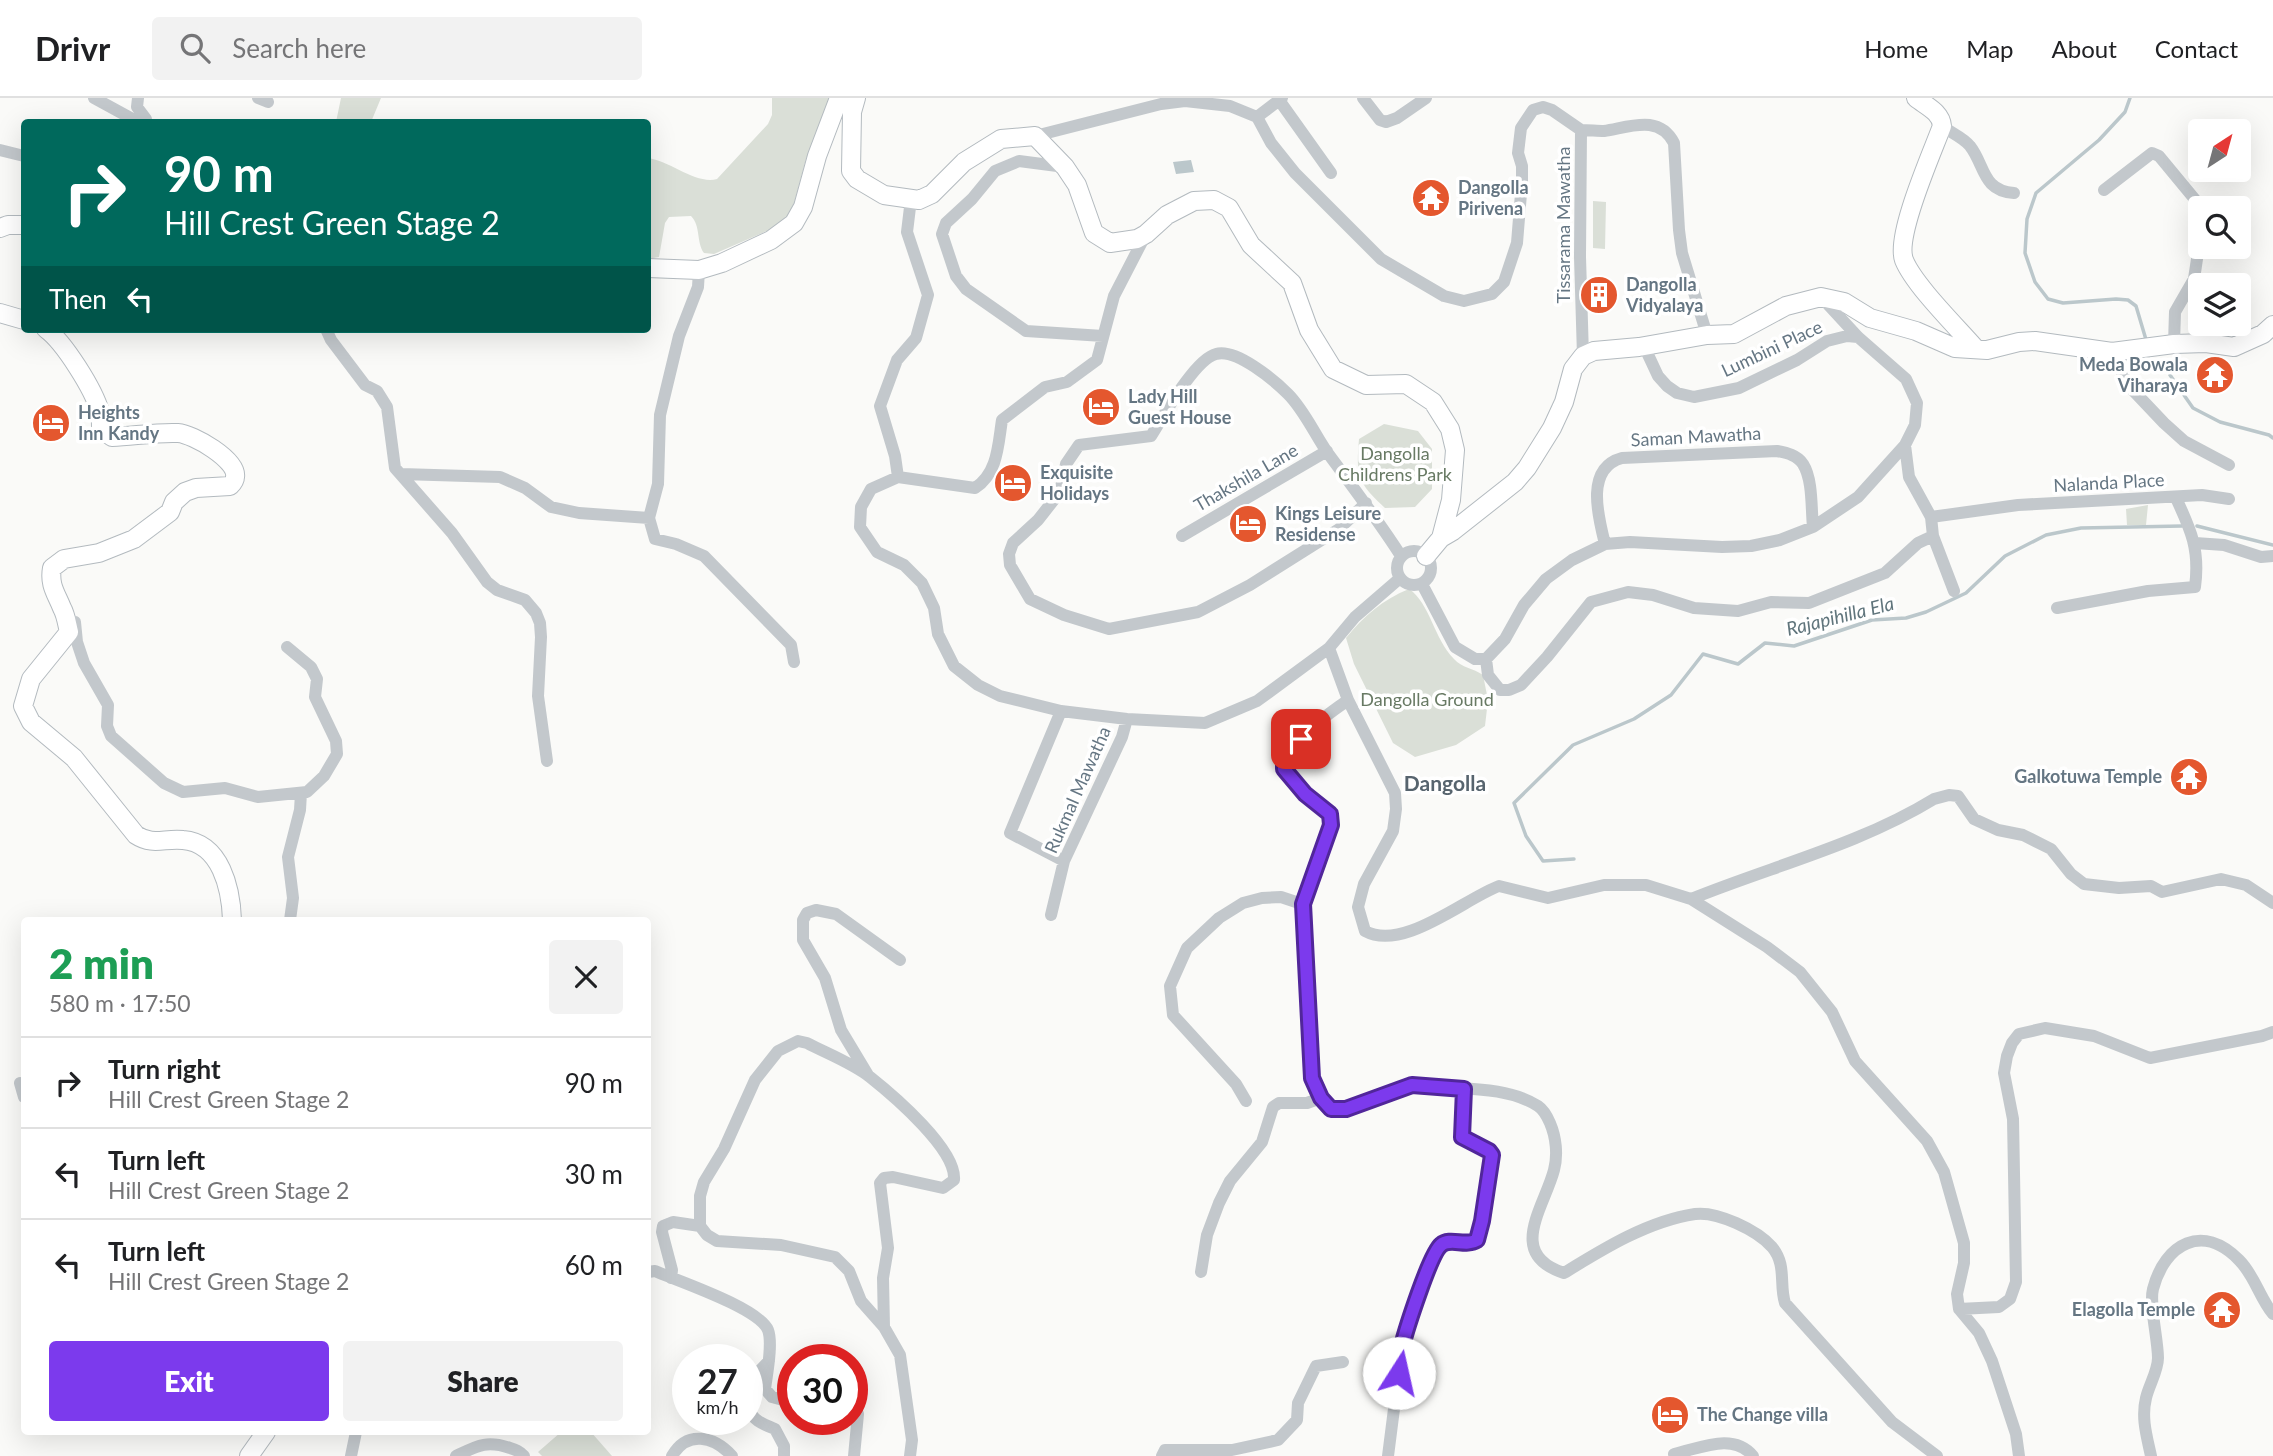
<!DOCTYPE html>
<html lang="en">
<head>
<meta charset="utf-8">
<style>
  :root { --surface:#fff; --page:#f2f2f2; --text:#202124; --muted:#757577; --line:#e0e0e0; --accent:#7c3aed }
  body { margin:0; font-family:Lato,sans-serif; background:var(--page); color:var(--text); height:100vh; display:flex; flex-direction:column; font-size:26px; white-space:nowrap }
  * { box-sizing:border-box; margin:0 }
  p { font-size:23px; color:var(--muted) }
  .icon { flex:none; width:38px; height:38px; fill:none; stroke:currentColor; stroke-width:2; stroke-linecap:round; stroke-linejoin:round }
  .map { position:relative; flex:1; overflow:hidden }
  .sheet { position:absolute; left:21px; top:819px; width:630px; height:518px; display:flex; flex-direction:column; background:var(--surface); border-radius:7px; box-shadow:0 7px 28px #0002 }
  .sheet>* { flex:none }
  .guide { position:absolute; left:21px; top:21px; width:630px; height:214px; border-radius:7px; box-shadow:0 7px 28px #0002; background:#00695c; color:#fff; overflow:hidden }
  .needle { width:46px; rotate:36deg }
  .tools { position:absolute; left:2188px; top:21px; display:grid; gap:14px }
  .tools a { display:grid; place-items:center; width:63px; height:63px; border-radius:7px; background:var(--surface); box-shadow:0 7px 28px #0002; font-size:35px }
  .speed { position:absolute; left:672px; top:1246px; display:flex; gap:14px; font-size:35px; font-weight:700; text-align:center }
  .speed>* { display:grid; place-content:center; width:91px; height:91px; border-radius:50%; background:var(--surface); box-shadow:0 7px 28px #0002; line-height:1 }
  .speed small { font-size:18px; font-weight:400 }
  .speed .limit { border:10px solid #d22; background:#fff; color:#111 }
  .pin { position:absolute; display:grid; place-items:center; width:60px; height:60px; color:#fff; margin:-30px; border-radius:14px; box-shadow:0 4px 10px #0006 }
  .me { position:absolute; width:77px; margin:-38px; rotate:10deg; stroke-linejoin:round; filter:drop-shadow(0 0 5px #0008) }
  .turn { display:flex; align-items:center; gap:24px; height:147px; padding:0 28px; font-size:32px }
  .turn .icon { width:91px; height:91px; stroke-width:2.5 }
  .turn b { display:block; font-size:49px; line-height:60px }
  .then { display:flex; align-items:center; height:66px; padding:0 28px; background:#0003; gap:14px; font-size:26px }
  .round { display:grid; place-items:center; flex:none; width:74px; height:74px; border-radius:7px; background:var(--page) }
  .overview { display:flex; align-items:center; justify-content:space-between; height:119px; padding:0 28px }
  h1 { font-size:42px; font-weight:800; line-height:52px; color:#1e9e55 }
  .primary-button { display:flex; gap:14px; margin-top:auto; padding:14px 28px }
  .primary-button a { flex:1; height:80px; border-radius:7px; background:var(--accent); color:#fff; font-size:28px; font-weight:800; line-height:80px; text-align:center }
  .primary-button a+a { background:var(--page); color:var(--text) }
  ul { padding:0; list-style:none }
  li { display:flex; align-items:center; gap:21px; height:91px; padding:0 28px; border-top:2px solid var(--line) }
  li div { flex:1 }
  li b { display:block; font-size:26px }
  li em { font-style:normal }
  header { display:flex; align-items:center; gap:42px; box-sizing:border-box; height:98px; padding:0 35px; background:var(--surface); border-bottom:2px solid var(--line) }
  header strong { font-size:33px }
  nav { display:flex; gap:38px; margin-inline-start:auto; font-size:24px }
  .search { width:490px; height:63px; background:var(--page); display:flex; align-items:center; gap:18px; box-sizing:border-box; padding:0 24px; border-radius:7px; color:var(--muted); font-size:26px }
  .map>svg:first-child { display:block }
  .green { fill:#dadfd7 }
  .water { fill:#bbc7cb }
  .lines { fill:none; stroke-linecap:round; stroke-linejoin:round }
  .stream { stroke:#bbc7cb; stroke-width:3.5 }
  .secondary-casing { stroke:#b3babf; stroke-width:20 }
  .street { stroke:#c3c8cc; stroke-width:12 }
  .secondary { stroke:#fff; stroke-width:18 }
  .route-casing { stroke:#51269a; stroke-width:18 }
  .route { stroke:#7c3aed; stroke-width:12 }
  .labels { text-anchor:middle; stroke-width:7; stroke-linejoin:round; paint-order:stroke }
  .poi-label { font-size:18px; font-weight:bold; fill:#657683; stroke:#fff; text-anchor:start }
  .street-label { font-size:18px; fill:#657683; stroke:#fff }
  .park-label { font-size:18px; fill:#687a64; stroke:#fff }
  .water-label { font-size:19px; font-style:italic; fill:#60757c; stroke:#fff }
  .quarter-label { font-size:21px; font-weight:bold; fill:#57646e; stroke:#fff }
</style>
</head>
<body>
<header>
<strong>Drivr</strong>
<div class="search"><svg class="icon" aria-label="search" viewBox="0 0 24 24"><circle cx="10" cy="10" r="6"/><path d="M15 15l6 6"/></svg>Search here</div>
<nav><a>Home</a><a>Map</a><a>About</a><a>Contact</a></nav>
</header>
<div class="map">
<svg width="2273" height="1358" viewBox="0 0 2273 1358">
  <rect width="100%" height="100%" fill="#fafaf8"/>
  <path class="green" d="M341,0H381L371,24H336Z
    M772,0H830L806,61L793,109L786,120L776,129L714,156L704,155C696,144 701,128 691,118L669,119L665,125L659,159L648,161V60C670,63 697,87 717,81L768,26L772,17Z
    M1593,103L1606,104L1605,151L1593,150Z
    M1384,326L1418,333L1432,351V391L1415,409L1385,410C1357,384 1356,378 1359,341Z
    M2148,407L2146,427H2127L2126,411Z
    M1409,491C1430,505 1434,541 1454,561C1462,570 1473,570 1483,577L1488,602L1485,628L1456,647L1415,659L1393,645L1354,566L1346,540C1364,518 1382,502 1409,491Z
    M561,1334H591L612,1358H542L538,1354Z"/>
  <path class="water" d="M1191,62L1194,74L1176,76L1173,64Z"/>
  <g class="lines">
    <path class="stream" d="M2130,0L2125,14L2099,42L2036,95L2027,121L2025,155L2035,184L2048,201L2063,205L2116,201L2128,202L2136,208L2147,245
      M2170,277L2193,310L2220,324L2269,337L2273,340
      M2197,428L2273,447
      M1574,761L1543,763L1526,738L1514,705L1573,647L1634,621L1671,597L1703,556L1738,566L1765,545L1794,548L1872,522L1906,520L1926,514L1966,495L2005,458L2046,437L2081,430L2182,428"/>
    <defs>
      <path id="secondary" d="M856,0L852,14L851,73L857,81L884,97L919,102L932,96L964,64L1001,41L1035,38L1065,69L1077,87L1094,135L1110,145L1137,141L1146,136L1167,117L1194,103L1214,102L1229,110L1251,147L1292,185L1309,232L1333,271L1366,287L1406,286L1433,304L1450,331L1455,352L1451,402L1441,440
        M1916,0C1926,8 1941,14 1942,28C1932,55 1895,138 1904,162C1914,187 1957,229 1976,251
        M0,130L8,127H24
        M648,170L699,172L722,165L771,142L794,125L803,109L817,58L839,0
        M0,215L24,222
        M46,231C64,244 94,292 100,314C101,319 101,326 101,331L112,339C134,338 157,334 178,335C193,336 238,362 235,379C235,383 232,386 230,388L196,390L185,394L174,404L170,414L134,441L99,455L64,461L52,470C49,487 56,495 62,510C66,517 67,526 69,534L31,581L23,608L31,624L74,660L136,737C153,748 164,740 183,742C221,745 231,791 232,822
        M1426,458L1441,440L1453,433L1515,384L1527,370L1552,330L1564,304L1573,271L1583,258L1594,253L1639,249L1707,237L1734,236L1786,208L1821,199L1844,204L1870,220L1916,233L1955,250L1987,252L2019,244L2035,243L2112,254L2174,246L2206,245L2234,249L2263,236L2273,227
        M249,1358L266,1334"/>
    </defs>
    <use href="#secondary" class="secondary-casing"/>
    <path class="street" d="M94,0L138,24
      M138,0L137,9L146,21
      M258,0L268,4
      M1363,0L1380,22L1386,24L1397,20L1426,0
      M1279,2L1331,75
      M1257,19L1282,0
      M1942,28C1950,34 1964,40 1970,48C1985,67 1982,93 2014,95
      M1581,32C1589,32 1597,33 1604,33C1630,29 1659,16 1674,45L1679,132L1682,155L1707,237
      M1581,32L1580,159L1583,258
      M1035,38L1161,6L1185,3L1230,8L1257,19L1271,45L1295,75L1381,161L1444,198L1464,203L1492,196L1504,184L1517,145L1522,83V68L1518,55L1521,30L1533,12L1543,9L1552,12L1581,32
      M0,52L24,58
      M1065,69L1019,63L995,73L972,101L946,125L942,136L956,178L966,191L1026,233L1103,238
      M2104,92L2152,55L2159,58L2202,110
      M911,101L907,134L928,197L916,240L897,262L880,308L895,358L898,379L871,391L861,409L860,429L877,454L904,467L922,485L934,510L938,536L954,568L978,587L1000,598L1061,613L1127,621L1205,625L1257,603L1329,550L1355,519L1399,481
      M699,172L698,189L679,238L660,317L658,386L649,420L655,441L676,446L704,458L791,547L794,564
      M326,231L331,242L365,287L377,293L387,309L395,370L452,435L487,484L497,492L525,502L536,515L540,525L541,539L538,598L547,663
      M2174,246L2175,214L2194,181L2200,141
      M1644,248L1658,278L1667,288L1677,295L1694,299L1739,290L1797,262L1827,243L1847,238L1858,239
      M2112,254L2128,287L2164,325L2184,343L2229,367
      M1905,347L1909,379L1931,419L1933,438L1954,493
      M401,376L500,379L525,390L551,409L579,415L649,420
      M898,379L975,390C998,375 998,347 1002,322L1045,289L1067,284L1097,262L1114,198L1146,136
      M1366,405L1339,431L1250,487L1198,514L1109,531L1064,517L1030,501L1010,467L1009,456L1013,445L1038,422L1060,394L1066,366L1079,347L1151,338C1163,319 1195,261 1216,256C1236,250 1274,282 1288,296C1304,312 1314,335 1327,354C1352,388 1378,422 1401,458
      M1931,419L2018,407L2202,397L2229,401
      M1182,438L1327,353
      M2195,445L2224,447L2261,459L2273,458
      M1605,446C1598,418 1585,370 1622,360L1777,353C1787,355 1797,357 1803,366C1813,382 1811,410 1813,429
      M1397 470a17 17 0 1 1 34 0a17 17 0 1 1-34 0Z
      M1422,486L1455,549L1475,561H1486L1505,541L1524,507L1546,481L1572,462L1605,446L1630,444L1722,449L1751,448L1780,442L1813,429L1858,399L1905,347L1915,327L1917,305L1906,281L1858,239L1822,200
      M2057,510L2148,493L2195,489C2200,452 2191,432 2176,400
      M75,524L77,544L84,565L108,607L107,628L111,638L164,685L183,694L225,690L258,699L307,694L324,678L337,656L336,643L315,599L317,581L311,569L287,549
      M1329,550L1348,602L1395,695L1396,711L1393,733L1364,786L1358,809L1365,833C1403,854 1464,801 1499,788L1548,800L1604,787H1646L1691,801L1767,849L1800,874L1832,914L1855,963L1927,1043L1944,1074L1964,1145V1165L1957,1196L1959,1211L1979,1235L1992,1263L2016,1336L2019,1358
      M1486,561L1488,577L1500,592H1509L1521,587L1547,559L1591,504L1628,494L1653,497L1694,510L1738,513L1771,504L1809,505L1885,475L1918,445L1933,438
      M1348,602C1328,617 1285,644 1284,671L1305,696L1330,716L1331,727L1302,806L1312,980L1321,1000L1331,1011C1352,1010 1372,1001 1392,994C1398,991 1406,987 1412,987C1420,986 1430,988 1439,989C1471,991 1510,990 1538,1008C1544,1012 1547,1018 1550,1025C1556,1039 1558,1057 1554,1072C1544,1110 1506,1156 1564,1175C1603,1151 1648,1123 1695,1116C1717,1113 1757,1132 1772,1149C1787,1167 1779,1186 1785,1205L1892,1324L1937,1358
      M1061,613L1010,735L1064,763
      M1691,801C1772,768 1859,747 1934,701L1949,697L1958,698L1974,721L1998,732L2023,737L2051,751L2071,776L2084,786L2119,790L2151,788L2162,794L2221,781L2246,787L2273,805
      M1051,817L1064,763L1122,639L1127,621
      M290,822L293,800L288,759L300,712L301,695
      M868,977L841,932L825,880L803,842V822L807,815L816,812L836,816L900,862
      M20,985L24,999
      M1246,1003L1236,986L1173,917L1170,888L1187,850L1219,820L1243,805L1262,800L1281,799L1302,806
      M648,1174L655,1173C678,1183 759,1210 768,1232C773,1245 767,1276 765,1291L772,1299L783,1302L793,1296
      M1201,1174L1207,1137L1219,1105L1230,1083L1262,1044L1273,1009L1279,1005H1307L1321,1000
      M671,1180L672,1172L662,1134L663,1128L673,1124L700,1128
      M1959,1211L1999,1209L2010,1201L2016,1184L2013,1021L2004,975L2007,958L2012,945L2019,936L2045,930L2094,938L2150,960L2262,938L2273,934
      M884,1229L883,1180L888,1150L880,1085L884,1080L893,1079L943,1090L954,1082C957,1052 894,998 870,979C852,965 828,956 807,945L798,943L778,953L755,982L724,1051L704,1084L700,1098V1128L707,1137L717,1143L781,1147L835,1159L849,1173L861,1203L884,1229L900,1257L912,1342L910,1358
      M747,1290L750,1283L769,1263
      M852,1301L858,1316L854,1358
      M747,1308C752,1322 762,1326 775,1331L784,1348V1358
      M1674,1356C1701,1350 1733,1334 1753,1358
      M351,1358L356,1334
      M456,1358C477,1348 486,1342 510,1350C516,1352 519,1353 524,1358
      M672,1358C687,1332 714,1338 732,1358
      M1162,1358L1165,1352H1232L1278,1342L1297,1322L1298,1305L1316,1268L1343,1264
      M1388,1358L1402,1248L1428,1172L1439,1148L1447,1144L1471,1145L1477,1142L1483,1123L1492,1057L1489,1053L1462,1039L1464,991
      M2151,1358C2147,1339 2141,1320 2146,1300C2149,1287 2158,1273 2158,1260C2158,1242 2149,1206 2153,1191C2165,1145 2203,1125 2239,1162C2255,1178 2259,1199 2273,1216"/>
    <use href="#secondary" class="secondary"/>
  </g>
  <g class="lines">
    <defs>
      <path id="route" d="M1301,641L1284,662V671L1305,696L1330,716L1331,727L1303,806L1312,980L1321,1000L1331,1011H1346L1412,987L1464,991L1462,1039L1489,1053L1492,1057L1482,1123L1477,1142C1466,1149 1450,1139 1441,1147C1430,1156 1406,1232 1402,1248C1400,1257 1400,1267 1399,1275"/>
    </defs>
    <use href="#route" class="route-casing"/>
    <use href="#route" class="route"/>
  </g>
  <defs>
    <symbol id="temple-disc" viewBox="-11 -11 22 22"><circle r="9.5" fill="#e4572e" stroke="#fff"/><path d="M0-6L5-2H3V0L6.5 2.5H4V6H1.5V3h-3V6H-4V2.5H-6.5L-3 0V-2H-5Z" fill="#fff"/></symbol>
    <symbol id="building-disc" viewBox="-11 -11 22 22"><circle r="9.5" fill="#e4572e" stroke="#fff"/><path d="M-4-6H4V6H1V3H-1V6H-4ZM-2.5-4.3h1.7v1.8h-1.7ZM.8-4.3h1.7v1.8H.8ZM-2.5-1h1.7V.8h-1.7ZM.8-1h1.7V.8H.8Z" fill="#fff"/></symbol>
    <symbol id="hotel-disc" viewBox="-11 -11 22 22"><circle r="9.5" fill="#e4572e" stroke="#fff"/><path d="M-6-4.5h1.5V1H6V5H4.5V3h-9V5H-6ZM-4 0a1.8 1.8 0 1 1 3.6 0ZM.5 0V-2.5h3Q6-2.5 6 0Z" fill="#fff"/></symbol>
  </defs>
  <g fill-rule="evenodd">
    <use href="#temple-disc" x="1409" y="78" width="44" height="44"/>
    <use href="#building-disc" x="1577" y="175" width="44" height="44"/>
    <use href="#temple-disc" x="2193" y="255" width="44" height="44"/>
    <use href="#hotel-disc" x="1079" y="287" width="44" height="44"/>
    <use href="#hotel-disc" x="29" y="303" width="44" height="44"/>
    <use href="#hotel-disc" x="991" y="363" width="44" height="44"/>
    <use href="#hotel-disc" x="1226" y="404" width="44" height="44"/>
    <use href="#temple-disc" x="2167" y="657" width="44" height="44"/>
    <use href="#temple-disc" x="2200" y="1190" width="44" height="44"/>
    <use href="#hotel-disc" x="1648" y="1295" width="44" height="44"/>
  </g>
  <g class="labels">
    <g class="poi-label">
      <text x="1458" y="96">Dangolla<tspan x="1458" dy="21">Pirivena</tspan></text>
      <text x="1626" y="193">Dangolla<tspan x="1626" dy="21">Vidyalaya</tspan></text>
      <text x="2188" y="273" text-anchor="end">Meda Bowala<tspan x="2188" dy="21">Viharaya</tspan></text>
      <text x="1128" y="305">Lady Hill<tspan x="1128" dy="21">Guest House</tspan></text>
      <text x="78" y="321">Heights<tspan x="78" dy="21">Inn Kandy</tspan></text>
      <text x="1040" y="381">Exquisite<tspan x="1040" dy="21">Holidays</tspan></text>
      <text x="1275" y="422">Kings Leisure<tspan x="1275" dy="21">Residense</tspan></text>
      <text x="2162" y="685" text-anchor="end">Galkotuwa Temple</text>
      <text x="2195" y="1218" text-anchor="end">Elagolla Temple</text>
      <text x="1697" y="1323">The Change villa</text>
    </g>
    <g class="street-label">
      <text transform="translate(1564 127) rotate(-90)" y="6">Tissarama Mawatha</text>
      <text transform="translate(1772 251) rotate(-25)" y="6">Lumbini Place</text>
      <text transform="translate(1696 339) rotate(-3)" y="6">Saman Mawatha</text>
      <text transform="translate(1246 380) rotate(-30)" y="6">Thakshila Lane</text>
      <text transform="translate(2109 385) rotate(-3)" y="6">Nalanda Place</text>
      <text transform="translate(1078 692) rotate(-66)" y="6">Rukmal Mawatha</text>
    </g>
    <g class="park-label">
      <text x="1395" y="362">Dangolla<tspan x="1395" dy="21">Childrens Park</tspan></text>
      <text x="1427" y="608">Dangolla Ground</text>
    </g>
    <g class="water-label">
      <text transform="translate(1840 518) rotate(-14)" y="7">Rajapihilla Ela</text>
    </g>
    <g class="quarter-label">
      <text x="1445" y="693">Dangolla</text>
    </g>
  </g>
</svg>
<div class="tools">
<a><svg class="needle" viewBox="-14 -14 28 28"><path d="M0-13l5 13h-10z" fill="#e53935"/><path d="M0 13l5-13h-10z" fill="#757577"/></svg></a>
<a><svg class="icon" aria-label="search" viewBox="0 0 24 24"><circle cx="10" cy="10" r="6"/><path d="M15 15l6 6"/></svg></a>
<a><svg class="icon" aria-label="layers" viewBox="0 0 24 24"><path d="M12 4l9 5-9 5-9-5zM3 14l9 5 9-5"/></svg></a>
</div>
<div class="speed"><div>27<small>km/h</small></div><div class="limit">30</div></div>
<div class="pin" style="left:1301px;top:641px;background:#d93025"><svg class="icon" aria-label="arrive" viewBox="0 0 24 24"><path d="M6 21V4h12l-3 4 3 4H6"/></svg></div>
<svg class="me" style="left:1399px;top:1275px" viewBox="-20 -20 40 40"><circle r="19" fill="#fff"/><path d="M0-13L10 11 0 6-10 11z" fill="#7c3aed"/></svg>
<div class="guide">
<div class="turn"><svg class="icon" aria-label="right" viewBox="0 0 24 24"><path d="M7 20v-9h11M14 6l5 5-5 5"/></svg><div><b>90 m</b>Hill Crest Green Stage 2</div></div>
<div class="then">Then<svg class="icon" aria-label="left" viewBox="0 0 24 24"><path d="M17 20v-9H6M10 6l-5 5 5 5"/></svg></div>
</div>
<section class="sheet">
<div class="overview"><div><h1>2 min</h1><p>580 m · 17:50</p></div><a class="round"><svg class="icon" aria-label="close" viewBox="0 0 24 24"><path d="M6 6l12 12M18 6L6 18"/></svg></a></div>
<ul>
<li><svg class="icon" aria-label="right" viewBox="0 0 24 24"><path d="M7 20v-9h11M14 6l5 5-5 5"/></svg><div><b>Turn right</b><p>Hill Crest Green Stage 2</p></div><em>90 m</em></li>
<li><svg class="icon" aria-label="left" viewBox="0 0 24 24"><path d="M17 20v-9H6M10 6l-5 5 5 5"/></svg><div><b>Turn left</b><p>Hill Crest Green Stage 2</p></div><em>30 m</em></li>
<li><svg class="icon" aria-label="left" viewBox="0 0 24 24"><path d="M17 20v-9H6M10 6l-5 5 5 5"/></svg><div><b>Turn left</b><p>Hill Crest Green Stage 2</p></div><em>60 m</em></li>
</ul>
<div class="primary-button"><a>Exit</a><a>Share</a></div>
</section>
</div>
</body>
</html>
